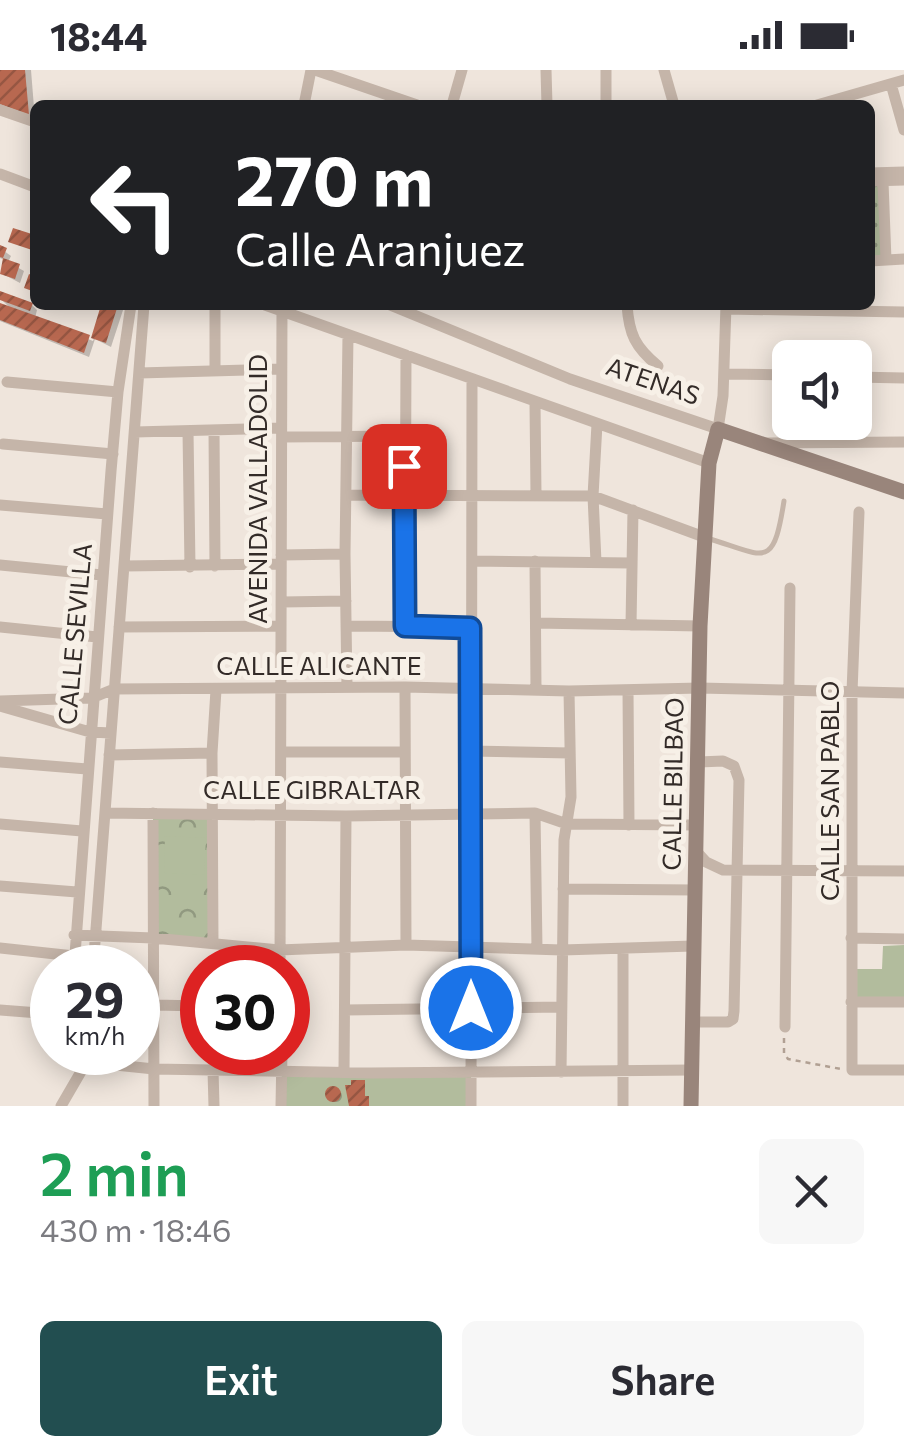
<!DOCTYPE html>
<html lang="en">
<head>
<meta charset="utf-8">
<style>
  :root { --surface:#fff; --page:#f7f7f7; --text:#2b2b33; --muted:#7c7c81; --accent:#224e50 }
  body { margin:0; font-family:Commissioner,sans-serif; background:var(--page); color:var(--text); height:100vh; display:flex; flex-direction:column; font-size:38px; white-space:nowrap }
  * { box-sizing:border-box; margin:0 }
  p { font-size:32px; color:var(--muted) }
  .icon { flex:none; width:55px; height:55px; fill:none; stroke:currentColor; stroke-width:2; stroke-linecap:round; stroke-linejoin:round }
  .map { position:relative; height:1036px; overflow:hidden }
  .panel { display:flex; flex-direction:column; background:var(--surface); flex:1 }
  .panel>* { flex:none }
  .top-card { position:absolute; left:30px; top:30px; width:845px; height:210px; border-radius:15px; box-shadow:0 5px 25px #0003; background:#202124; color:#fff; overflow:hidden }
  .controls { position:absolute; left:772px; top:270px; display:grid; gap:20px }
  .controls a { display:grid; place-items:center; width:100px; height:100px; border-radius:15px; background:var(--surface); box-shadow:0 5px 25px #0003; font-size:50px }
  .speed { position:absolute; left:30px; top:875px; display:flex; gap:20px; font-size:50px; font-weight:700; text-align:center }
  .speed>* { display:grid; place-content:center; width:130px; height:130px; border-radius:50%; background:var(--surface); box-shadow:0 5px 25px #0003; line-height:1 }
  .speed small { font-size:25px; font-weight:400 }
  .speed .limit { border:15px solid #d22; background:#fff; color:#111 }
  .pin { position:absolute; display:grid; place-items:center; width:85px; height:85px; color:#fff; margin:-42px; border-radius:20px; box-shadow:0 5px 15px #0006 }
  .me { position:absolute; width:110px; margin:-55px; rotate:0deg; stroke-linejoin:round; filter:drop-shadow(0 0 8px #0008) }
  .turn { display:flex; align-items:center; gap:35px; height:210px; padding:0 40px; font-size:45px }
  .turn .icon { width:130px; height:130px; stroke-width:2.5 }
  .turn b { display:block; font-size:70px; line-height:85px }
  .round { display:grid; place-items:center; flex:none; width:105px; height:105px; border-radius:15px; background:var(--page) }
  .headline { display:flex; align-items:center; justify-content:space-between; height:170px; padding:0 40px }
  h1 { font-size:60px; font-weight:600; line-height:75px; color:#1e9e55 }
  .button { display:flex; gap:20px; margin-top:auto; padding:20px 40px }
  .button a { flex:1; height:115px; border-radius:15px; background:var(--accent); color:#fff; font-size:40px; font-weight:600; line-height:115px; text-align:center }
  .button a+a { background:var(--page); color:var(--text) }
  .status { display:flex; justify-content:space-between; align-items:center; height:70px; padding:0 50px; background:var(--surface); direction:ltr }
  .status svg { height:28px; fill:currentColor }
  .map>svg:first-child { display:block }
  .grass { fill:url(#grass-dots) }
  .park { fill:url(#park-crowns) }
  .pitch { fill:#b2bc9d }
  .shadow { fill:#0003 }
  .building { fill:url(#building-hatch) }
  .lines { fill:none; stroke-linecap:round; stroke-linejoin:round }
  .path { stroke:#b1a093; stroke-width:2.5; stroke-dasharray:5 5; stroke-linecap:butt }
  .lane { stroke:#c5b5a9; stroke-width:5 }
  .street { stroke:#c5b5a9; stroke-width:11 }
  .secondary { stroke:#99857b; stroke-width:15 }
  .route-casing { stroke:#114b97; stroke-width:25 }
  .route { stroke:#1a73e8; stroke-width:18 }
  .labels { text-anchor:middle; stroke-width:10; stroke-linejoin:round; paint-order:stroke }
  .street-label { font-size:25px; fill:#332b28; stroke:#f7f0e7 }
</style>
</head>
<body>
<div class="status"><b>18:44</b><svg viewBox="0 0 49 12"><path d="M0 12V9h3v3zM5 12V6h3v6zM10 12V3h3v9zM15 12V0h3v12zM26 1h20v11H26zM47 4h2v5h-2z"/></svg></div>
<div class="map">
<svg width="904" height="1036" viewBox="0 0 904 1036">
  <defs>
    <pattern id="grass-dots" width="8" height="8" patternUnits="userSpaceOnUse" patternTransform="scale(2.5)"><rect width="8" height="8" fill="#b2bc9d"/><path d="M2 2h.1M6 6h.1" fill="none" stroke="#919980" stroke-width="1.8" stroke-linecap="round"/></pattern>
    <pattern id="park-crowns" width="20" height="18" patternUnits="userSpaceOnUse" patternTransform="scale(2.5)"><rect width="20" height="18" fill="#b2bc9d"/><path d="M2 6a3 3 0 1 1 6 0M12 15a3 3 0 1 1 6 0" fill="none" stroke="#919980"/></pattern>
    <pattern id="building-hatch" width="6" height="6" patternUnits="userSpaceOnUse" patternTransform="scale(2.5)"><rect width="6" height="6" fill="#b86850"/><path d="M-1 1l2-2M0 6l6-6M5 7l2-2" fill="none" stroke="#965642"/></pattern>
  </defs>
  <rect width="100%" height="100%" fill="#efe5dc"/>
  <path class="grass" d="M870,111L883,112L886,190L870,191Z"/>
  <path class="park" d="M153,743H212L213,873L153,868Z"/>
  <path class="pitch" d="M165,766L206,768L204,805L164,803Z
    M904,875V929L857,930V899H882L883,876Z
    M282,1000L471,1003V1036H281Z"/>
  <path class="shadow" d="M0,0H31L35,50L0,38Z
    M0,178L11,186L8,192L24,201L20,213L1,203L5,190L0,188Z
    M0,228L32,235L37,240L35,248L93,271L104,235L124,237L111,277L95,269L89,287L0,251V235L11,239Z
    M330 1026a6 6 0 1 1 12 0a6 6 0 1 1-12 0Z"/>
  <path class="building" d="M0,0H25L29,45L0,34Z
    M13,158L35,165V181L8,172Z
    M0,175L7,178L3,188L20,194L15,209L0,204L3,188L0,187Z
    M29,204L35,207V222L24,218Z
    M0,221L33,233L30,241L0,230Z
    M0,233L90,265L84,283L0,250Z
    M101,235H118L106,273L91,268Z
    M351,1010H365V1026H369V1036H349L345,1015H351Z
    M325 1024a8 8 0 1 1 16 0a8 8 0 1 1-16 0Z"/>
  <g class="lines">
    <path class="path" d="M784,968V983L788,989L841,999"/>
    <path class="lane" d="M707,468C766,486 773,501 784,431"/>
    <path class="street" d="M315,0L417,35
      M546,0L547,35
      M606,0V35
      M664,0L674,35
      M891,14L904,60
      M304,35L311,0
      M452,35L462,0
      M817,35L904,10
      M0,40L35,52
      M870,103L904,102
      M0,104L35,117
      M870,111L904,110
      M883,112L886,190
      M870,191L904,189
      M265,235L709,393
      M390,235L570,309L718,359L723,326L726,235
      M627,235C629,264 635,277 658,296
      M726,239L904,242
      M215,301V235
      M139,303L281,299
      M725,304L790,305
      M855,307L904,308
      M7,312L118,322
      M535,333L536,425
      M214,360L215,496
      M188,361L190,497
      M135,362L281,358
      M282,367L404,366
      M767,373L904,372
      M3,374L113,384
      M347,425L593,426L704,467
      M0,435L107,444
      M859,442L852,622V1000H904
      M281,485L345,484
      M472,491L631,493
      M535,491L536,620
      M596,492L593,426L597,354
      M0,495L102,505
      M124,496L281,494
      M282,532L346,531
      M536,553L700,556
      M631,555L633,440
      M346,556L470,557
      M405,556L406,285
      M0,557L97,567
      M119,557L280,556
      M347,617L345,484L348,265
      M405,617L406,875
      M628,620L629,755
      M0,631L92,628L114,619L405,617L569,621L700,618L904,623
      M0,636L90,662L111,663
      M471,681L570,683
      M281,682H405
      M109,685L212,683
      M0,692L87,699
      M105,743L346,746L535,743L567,754L697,755
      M153,743L154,1036
      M535,743L537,879
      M0,754L82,761
      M696,781L706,792L723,800L904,801
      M0,816L77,822
      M563,819L696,820
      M74,865L153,868L279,880L406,875L562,880L693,876
      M851,868L904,869
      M213,873L212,683L216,620
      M0,878L74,886
      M623,879V1036
      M74,898L111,401L118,322L131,235
      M93,898L144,235
      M280,898L282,235
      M851,932H904
      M154,935L202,936
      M0,940L52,944
      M345,940L561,937
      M692,952H728L733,949L734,941L739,710L734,696L723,691L699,692
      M785,957L790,518
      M77,991L154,999L372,1003L692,1000
      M213,1000L214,1036
      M344,1001L346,746
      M561,1002L564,770L571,727L569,621
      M61,1036L86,993L87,982
      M281,1036L282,982
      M471,1036L472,309"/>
    <path class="secondary" d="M691,1036L700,556L709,393L718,359L904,422"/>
  </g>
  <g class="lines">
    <defs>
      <path id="route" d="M404,396L405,556L470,558L471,938"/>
    </defs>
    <use href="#route" class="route-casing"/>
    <use href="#route" class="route"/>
  </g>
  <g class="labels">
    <g class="street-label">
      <text transform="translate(653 311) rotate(19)" y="9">ATENAS</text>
      <text transform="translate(258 419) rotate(-90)" y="9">AVENIDA VALLADOLID</text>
      <text transform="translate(75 564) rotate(-85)" y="9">CALLE SEVILLA</text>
      <text x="319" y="605">CALLE ALICANTE</text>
      <text transform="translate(673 714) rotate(-89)" y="9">CALLE BILBAO</text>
      <text x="312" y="729">CALLE GIBRALTAR</text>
      <text transform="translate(830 721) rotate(-90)" y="9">CALLE SAN PABLO</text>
    </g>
  </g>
</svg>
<div class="controls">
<a><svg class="icon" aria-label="sound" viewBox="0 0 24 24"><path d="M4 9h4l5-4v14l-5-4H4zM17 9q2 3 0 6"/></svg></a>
</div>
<div class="speed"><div>29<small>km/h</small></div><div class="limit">30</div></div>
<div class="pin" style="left:404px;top:396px;background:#d93025"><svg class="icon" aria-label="arrive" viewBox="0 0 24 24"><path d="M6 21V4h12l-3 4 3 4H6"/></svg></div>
<svg class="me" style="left:471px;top:938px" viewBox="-20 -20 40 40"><circle r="17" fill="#1a73e8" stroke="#fff" stroke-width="3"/><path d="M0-11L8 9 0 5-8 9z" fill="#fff"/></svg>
<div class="top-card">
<div class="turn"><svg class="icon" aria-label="left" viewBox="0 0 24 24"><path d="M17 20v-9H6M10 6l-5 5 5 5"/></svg><div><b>270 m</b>Calle Aranjuez</div></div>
</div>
</div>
<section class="panel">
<div class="headline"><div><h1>2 min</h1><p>430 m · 18:46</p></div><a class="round"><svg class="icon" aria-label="close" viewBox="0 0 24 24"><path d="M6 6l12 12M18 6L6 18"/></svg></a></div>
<div class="button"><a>Exit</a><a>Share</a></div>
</section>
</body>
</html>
